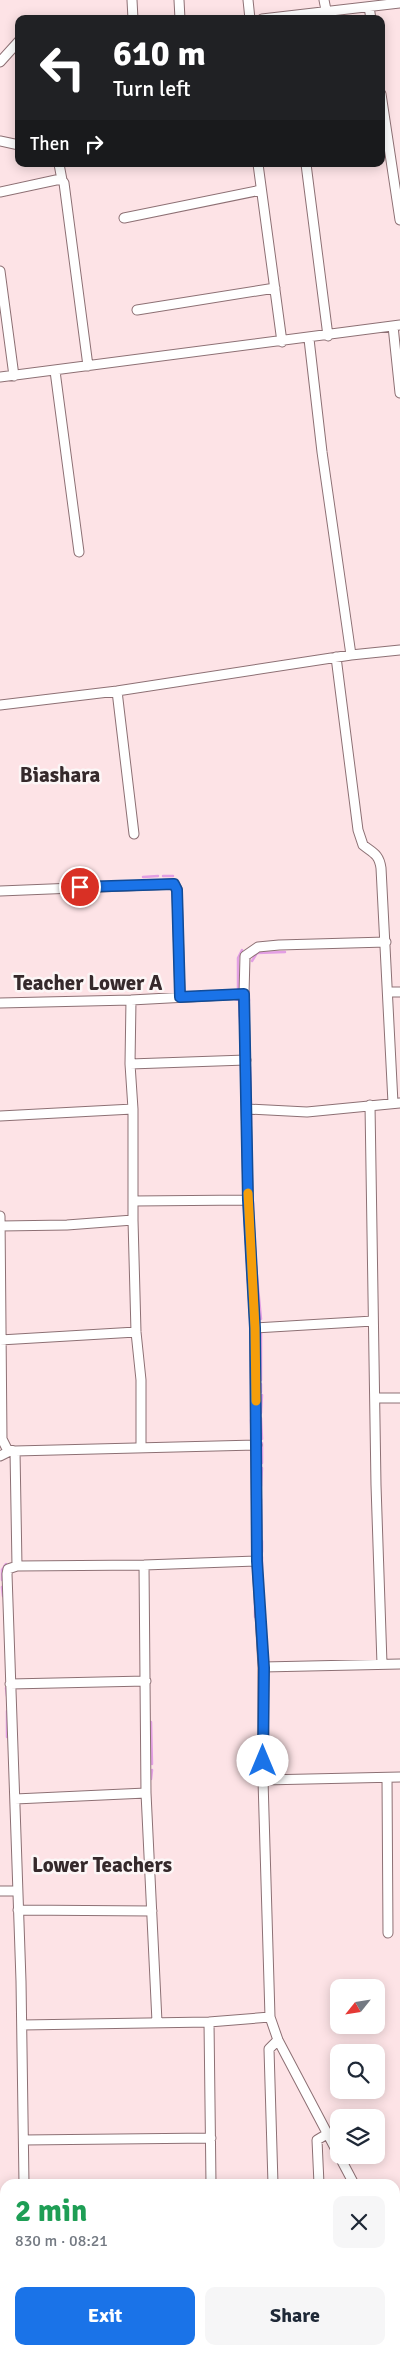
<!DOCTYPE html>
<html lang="en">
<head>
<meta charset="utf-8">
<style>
  :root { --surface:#fff; --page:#f6f6f7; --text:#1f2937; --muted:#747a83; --accent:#1a73e8 }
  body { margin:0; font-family:Signika,sans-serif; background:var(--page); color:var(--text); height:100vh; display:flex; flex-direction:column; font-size:19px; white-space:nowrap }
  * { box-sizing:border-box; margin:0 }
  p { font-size:16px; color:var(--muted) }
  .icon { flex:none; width:28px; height:28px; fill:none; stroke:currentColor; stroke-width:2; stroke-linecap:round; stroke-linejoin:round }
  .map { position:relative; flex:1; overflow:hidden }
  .panel { position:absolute; left:0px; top:2179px; width:400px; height:176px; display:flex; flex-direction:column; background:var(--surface); border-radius:15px 15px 0 0; box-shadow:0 2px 12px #0003 }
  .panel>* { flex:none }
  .guide { position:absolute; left:15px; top:15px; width:370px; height:152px; border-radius:10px; box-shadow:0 2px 12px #0003; background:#202124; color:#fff; overflow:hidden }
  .needle { width:32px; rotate:240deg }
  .controls { position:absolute; left:330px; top:1979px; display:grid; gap:10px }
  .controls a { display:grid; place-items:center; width:55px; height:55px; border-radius:10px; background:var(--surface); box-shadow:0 2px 12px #0003; font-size:25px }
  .pin { position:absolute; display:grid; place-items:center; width:42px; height:42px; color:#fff; margin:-21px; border:2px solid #fff; border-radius:50%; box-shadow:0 1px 5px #0007 }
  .me { position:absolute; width:55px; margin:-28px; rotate:0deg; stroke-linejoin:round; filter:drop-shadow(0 0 4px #0008) }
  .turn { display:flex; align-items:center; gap:18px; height:105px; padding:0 15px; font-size:22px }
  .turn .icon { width:65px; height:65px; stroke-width:2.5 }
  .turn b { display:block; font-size:35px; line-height:42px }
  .then { display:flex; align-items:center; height:48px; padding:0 15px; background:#0003; gap:10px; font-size:19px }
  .round { display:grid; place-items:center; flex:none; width:52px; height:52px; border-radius:10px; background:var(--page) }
  .summary { display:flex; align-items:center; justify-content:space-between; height:85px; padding:0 15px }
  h1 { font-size:30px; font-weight:800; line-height:38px; color:#1e9e55 }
  .cta { display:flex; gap:10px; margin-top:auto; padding:10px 15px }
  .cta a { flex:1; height:58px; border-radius:10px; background:var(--accent); color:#fff; font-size:20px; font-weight:800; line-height:58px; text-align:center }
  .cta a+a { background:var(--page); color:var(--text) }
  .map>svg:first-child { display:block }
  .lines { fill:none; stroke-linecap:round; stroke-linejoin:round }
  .stream { stroke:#e39fe4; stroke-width:2.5 }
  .minor-casing { stroke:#8d7074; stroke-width:11 }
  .minor { stroke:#fff; stroke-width:9 }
  .route-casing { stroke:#114b97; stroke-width:12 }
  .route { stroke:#1a73e8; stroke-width:9 }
  .slow { stroke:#f59e0b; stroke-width:9 }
  .labels { text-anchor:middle; stroke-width:5; stroke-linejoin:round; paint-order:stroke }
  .quarter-label { font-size:21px; font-weight:bold; fill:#35292b; stroke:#fcf6f6 }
</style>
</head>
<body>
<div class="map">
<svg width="400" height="2354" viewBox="0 0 400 2354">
  <rect width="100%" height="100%" fill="#fde3e6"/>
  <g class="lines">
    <path class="stream" d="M163,876H173
      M143,877L158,876
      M252,961L257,953L285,952
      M238,988V958L242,950
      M248,990L249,1001
      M230,998L239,1000L241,1041
      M250,1067L251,1106
      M251,1124V1115
      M253,1203V1213
      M256,1266L261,1319
      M248,1274V1283
      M261,1332V1380
      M261,1384V1392
      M261,1413L262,1395
      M261,1418L262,1439
      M251,1420L252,1442
      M262,1463V1443
      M261,1486L262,1468
      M261,1499V1533
      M262,1552V1541
      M262,1557V1570
      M2,1580V1570L6,1564
      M2,1587L3,1596
      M255,1602V1617
      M6,1688L7,1696
      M267,1699L269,1775
      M151,1722L152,1764
      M7,1737V1711
      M151,1779L152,1770"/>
    <defs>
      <path id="minor" d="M132,0L133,19
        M179,0L180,19
        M248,0L250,19
        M324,0L326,10
        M369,7L371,19
        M262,19L400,3
        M0,62L19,41
        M381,94L400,220
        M0,141L19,145
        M59,164L62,180
        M258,164L282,342
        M306,164L328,336
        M0,192L56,180H62L64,183L88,366
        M124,218L261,190
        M0,271L14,376
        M137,310L275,288
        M393,326L400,393
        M309,339L322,452L351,655
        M55,371L79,552
        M0,377L400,325
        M336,657L358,830L363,845C373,853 379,854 381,868L393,1103
        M117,691L134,834
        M0,705L117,691L351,655L400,650
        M0,891L174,884L177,889L180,997
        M389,992H400
        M131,1000L130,1064L133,1109V1220L136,1332L141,1380V1447
        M0,1003L131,1000L244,994
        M130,1064L246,1060
        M370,1105L376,1485L382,1664
        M247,1109L307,1112L400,1103
        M0,1116L133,1109
        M134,1201L248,1200
        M0,1216L2,1439L7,1449L15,1451L257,1445
        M1,1226L67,1225L133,1220
        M255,1328L373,1321
        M0,1340L136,1332
        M375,1398H400
        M15,1451L17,1566
        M0,1456L10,1451
        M144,1565L146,1793L157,2022
        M263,1667L400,1664
        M10,1684L146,1681
        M387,1778L388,1933
        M263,1780L400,1777
        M15,1799L146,1793
        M0,1891H17
        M18,1910L152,1911
        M270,2017L263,1780V1667L257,1561L255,1328L248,1200L244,994L245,956L258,947L279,945L386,942
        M209,2022L211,2184
        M22,2025L209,2022L270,2017L278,2040L354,2184
        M24,2140L211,2138
        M24,2184L21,1981L7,1574L8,1569L17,1566L144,1565L257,1561
        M273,2184L269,2049L278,2040
        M319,2184L317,2140L327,2134
        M395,2253L400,2261
        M0,2254H5
        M29,2350V2354
        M217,2350V2354
        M276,2350V2354
        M324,2350L325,2354"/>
    </defs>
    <use href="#minor" class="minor-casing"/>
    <use href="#minor" class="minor"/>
  </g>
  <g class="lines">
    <defs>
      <path id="route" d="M80,887L174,884L177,890L180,997L244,994L248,1200L255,1328L257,1561L264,1668L263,1761"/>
    </defs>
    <use href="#route" class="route-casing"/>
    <use href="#route" class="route"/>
    <path class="slow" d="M248,1193L255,1328L256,1401"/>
  </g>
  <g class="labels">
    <g class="quarter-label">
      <text x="60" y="782">Biashara</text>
      <text x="88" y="990">Teacher Lower A</text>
      <text x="102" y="1872">Lower Teachers</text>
    </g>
  </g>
</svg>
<div class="controls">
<a><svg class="needle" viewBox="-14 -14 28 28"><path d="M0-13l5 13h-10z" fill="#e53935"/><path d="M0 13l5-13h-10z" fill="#747a83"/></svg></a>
<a><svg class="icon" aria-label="search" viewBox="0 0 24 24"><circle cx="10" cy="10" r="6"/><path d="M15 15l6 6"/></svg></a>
<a><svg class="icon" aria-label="layers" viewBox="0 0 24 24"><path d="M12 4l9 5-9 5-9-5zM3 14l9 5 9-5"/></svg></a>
</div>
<div class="pin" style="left:80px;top:887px;background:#d93025"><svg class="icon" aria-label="arrive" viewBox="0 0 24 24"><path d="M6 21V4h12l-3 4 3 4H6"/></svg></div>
<svg class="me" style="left:263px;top:1761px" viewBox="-20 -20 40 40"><circle r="19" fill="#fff"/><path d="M0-13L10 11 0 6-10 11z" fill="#1a73e8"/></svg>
<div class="guide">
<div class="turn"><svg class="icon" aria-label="left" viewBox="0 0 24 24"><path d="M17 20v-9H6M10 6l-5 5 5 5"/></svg><div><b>610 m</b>Turn left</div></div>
<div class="then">Then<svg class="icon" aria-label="right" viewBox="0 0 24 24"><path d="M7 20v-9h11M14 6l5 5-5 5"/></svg></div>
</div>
<section class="panel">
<div class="summary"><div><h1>2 min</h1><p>830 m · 08:21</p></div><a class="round"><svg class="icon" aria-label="close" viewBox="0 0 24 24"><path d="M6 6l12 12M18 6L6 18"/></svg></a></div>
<div class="cta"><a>Exit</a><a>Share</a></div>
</section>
</div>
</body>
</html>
